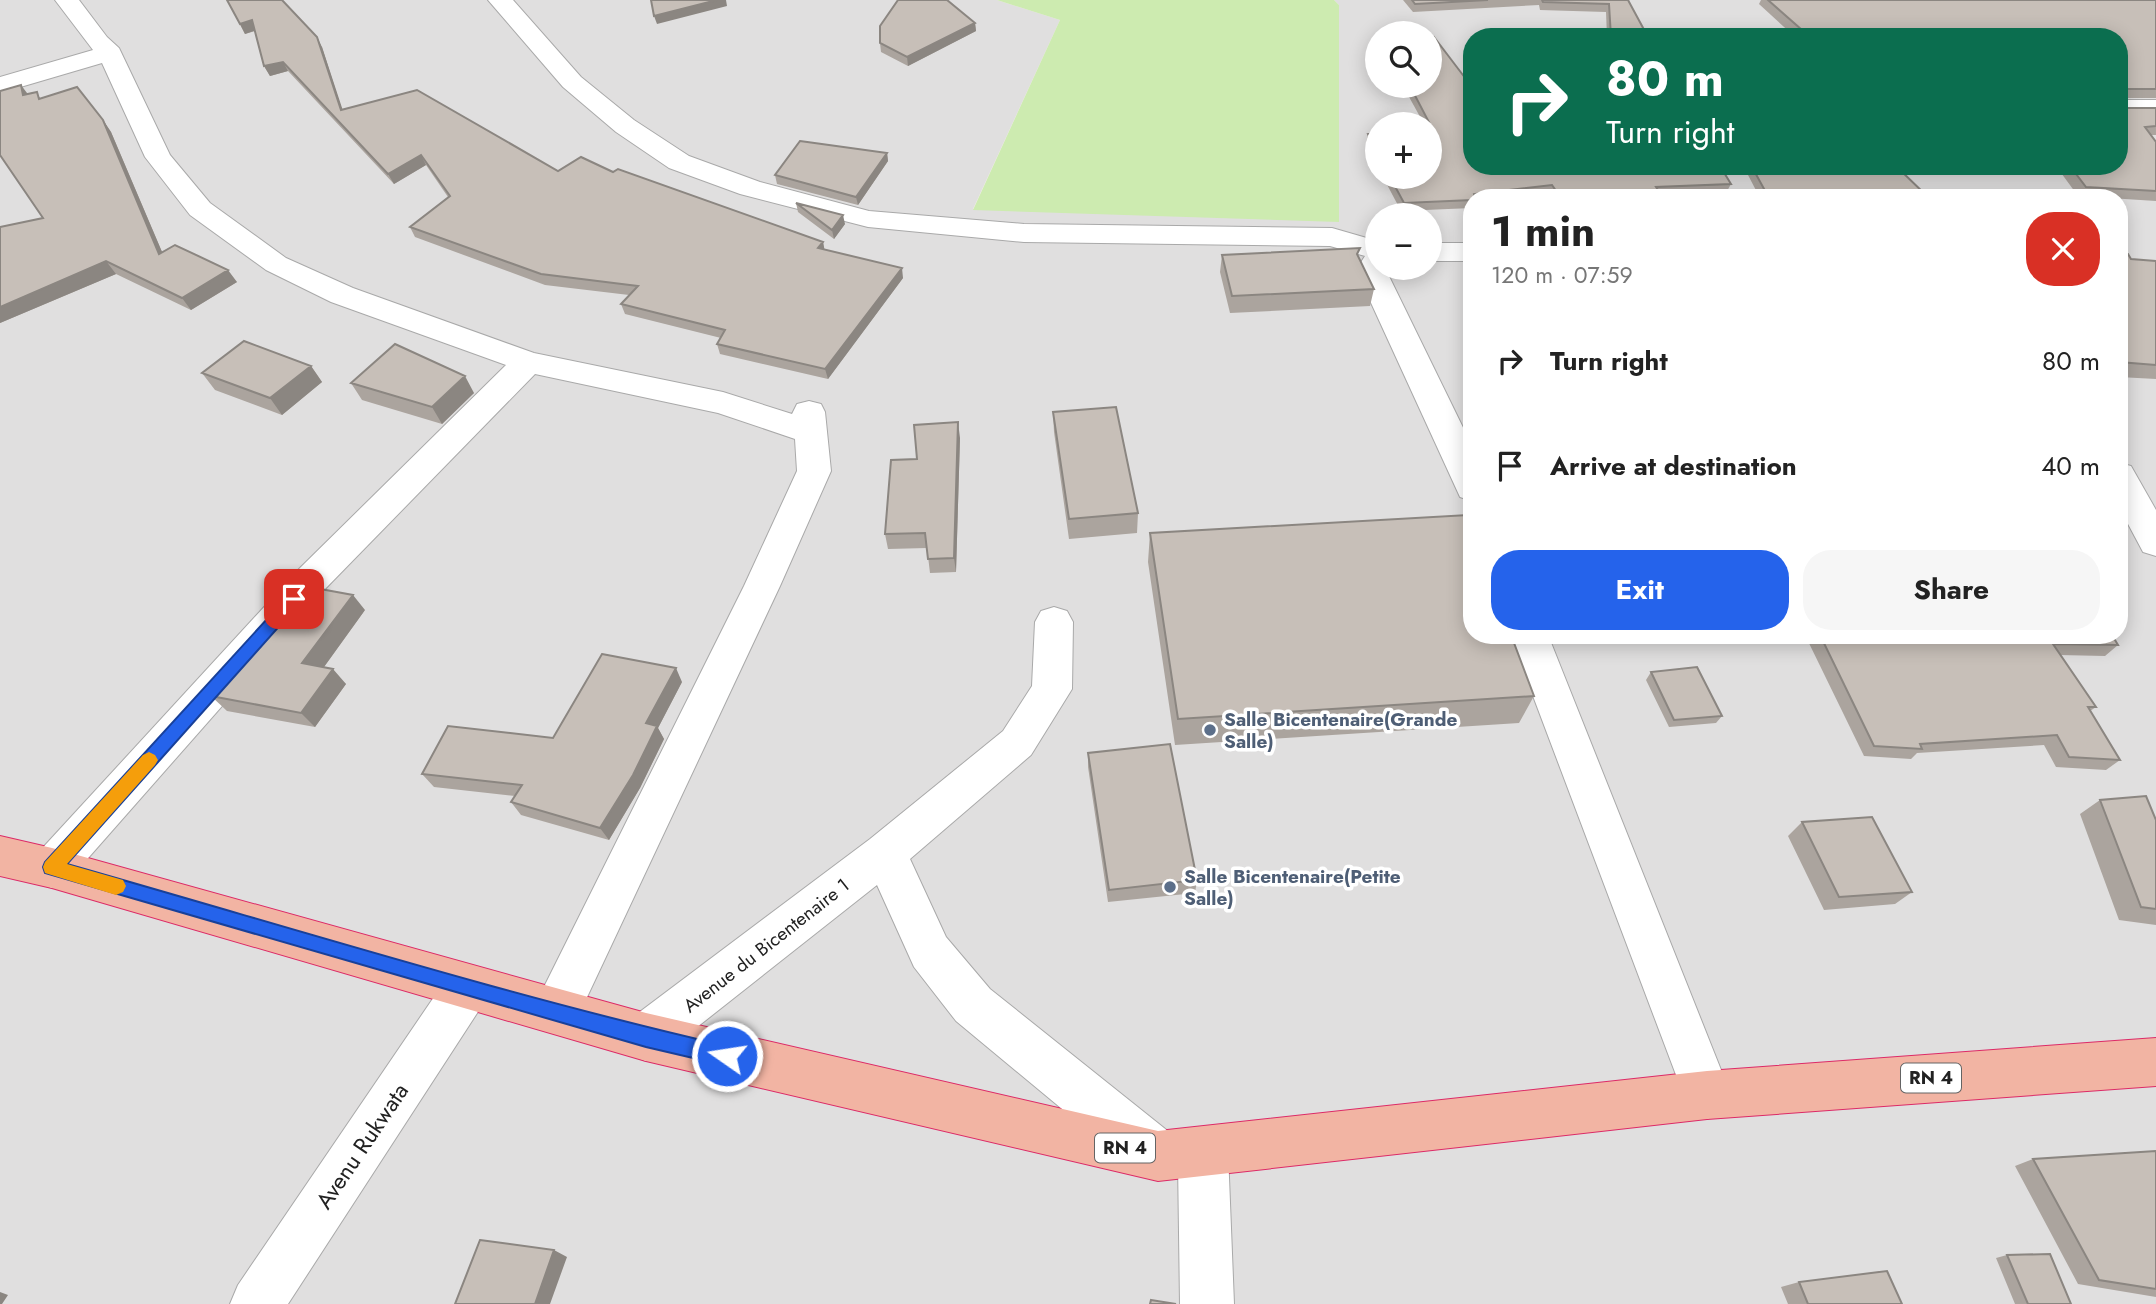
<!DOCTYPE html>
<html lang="en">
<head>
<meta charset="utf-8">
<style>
  :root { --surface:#fff; --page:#f6f6f6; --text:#222; --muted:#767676; --accent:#2563eb }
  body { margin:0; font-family:Jost,sans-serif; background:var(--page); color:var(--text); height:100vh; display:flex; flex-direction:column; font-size:26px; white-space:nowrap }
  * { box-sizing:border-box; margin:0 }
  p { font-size:23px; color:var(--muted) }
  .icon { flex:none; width:38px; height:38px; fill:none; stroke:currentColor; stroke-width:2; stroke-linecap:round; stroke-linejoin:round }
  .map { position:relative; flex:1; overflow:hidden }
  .drawer { position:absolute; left:1463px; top:189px; width:665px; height:455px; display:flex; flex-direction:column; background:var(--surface); border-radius:28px; box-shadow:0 4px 18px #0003 }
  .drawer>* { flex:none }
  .banner { position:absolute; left:1463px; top:28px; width:665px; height:147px; border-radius:28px; box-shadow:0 4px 18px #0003; background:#0b6e4f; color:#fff; overflow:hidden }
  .controls { position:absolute; left:1365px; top:21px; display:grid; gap:14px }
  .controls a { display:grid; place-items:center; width:77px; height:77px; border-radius:50%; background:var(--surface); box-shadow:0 4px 18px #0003; font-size:35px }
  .pin { position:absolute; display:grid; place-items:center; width:60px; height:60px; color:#fff; margin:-30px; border-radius:14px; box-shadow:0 4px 10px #0006 }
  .me { position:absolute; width:77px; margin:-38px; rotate:283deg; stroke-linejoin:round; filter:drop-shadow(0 0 5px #0008) }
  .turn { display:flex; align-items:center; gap:24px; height:147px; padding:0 28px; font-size:32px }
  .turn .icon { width:91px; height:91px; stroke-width:2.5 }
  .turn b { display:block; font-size:49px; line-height:60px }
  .round { display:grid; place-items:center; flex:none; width:74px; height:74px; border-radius:28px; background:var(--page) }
  .summary { display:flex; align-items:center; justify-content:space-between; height:119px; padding:0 28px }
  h1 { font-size:42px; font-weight:700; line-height:52px }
  .cta { display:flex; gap:14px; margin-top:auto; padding:14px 28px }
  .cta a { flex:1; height:80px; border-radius:28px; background:var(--accent); color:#fff; font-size:28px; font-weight:700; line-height:80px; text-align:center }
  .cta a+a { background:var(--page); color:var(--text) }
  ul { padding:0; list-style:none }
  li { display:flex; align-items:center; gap:21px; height:105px; padding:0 28px }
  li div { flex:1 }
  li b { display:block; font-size:26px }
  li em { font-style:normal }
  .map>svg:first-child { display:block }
  .residential { fill:#e0dfdf; fill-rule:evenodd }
  .grass { fill:#cdebb0 }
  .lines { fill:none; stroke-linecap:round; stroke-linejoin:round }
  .minor-casing { stroke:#a9a9a9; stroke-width:2 }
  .trunk-casing { stroke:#dc2a67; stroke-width:2 }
  .minor { fill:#fff; fill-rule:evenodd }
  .trunk { fill:#f2b4a3; fill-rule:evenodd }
  .wall { fill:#aba49e }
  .shaded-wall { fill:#8b8681 }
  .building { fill:#c7bfb8; stroke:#8b8681; stroke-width:2 }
  .route { fill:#2563eb; stroke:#184099; stroke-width:2 }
  .slow { fill:#f59e0b }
  .service-dot { fill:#5c6f8a; stroke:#fff; stroke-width:2.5 }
  .labels { text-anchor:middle; stroke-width:7; stroke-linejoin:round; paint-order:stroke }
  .shield { fill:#fff; stroke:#646464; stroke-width:2 }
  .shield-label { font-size:18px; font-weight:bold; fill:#222 }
  .service-label { font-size:19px; font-weight:bold; fill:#4e5e75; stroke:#fff; text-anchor:start }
  .street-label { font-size:19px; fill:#222; stroke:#fff }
  .near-street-label { font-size:23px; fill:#222; stroke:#fff }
</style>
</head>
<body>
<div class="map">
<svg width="2156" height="1304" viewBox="0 0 2156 1304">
  <rect width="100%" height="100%" fill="#f2efe9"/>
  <path class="residential" d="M0,0H997L1060,20L973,209L1339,221V5L1334,0H2156V1304H0ZM1377,33H1430V86H1377ZM1472,37H2119V166H1472ZM1377,124H1430V177H1377ZM1472,198H2119V635H1472ZM1377,215H1430V268H1377Z"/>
  <path class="grass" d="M997,0H1334L1339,5V222L973,210L1060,20Z"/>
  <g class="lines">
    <defs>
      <path id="minor" d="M55,0H79L107,37L119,48L170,155L210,203L286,258L353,288L534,353L723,392L792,414L797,404L809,401L821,404L825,412L831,471L780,586L573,1027L556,1034L539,1027L532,1011L744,586L797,471L795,439L718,413L535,374L326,588L67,882L52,888L37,882L30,868L37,854L300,568L506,365L331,302L266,270L190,215L145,157L102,63L0,93V77L93,50Z
        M488,0H513L581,77L634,120L689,156L760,182L869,211L1024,224L1332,228L1377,241V268H1387L1386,270L1472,446V501L1460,497L1356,270L1365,256L1330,246L1024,242L868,227L740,194L669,168L616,132L563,87Z
        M2119,100H2156V116H2119Z
        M1430,243H1472V261H1430Z
        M2119,463L2131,466L2156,510V556L2143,552L2119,507Z
        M1054,607L1067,611L1073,622L1072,689L1031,755L910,859L946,937L990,989L1174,1136L1179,1149L1185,1134L1203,1127L1221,1134L1228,1152L1234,1304H1180L1178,1162L1174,1172L1156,1179L1138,1172L956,1021L914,967L877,885L663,1054L646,1061L629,1054L622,1037L629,1020L870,839L1003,731L1032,686L1035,622L1041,611Z
        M1510,635H1548L1731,1095L1724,1112L1707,1119L1690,1112Z
        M467,965L483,972L490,988L483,1004L288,1304H230L238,1285L451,972Z"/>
      <path id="trunk" d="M0,836L52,848L646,1013L1158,1131L1707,1071L2156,1038V1086L1707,1119L1158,1181L646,1061L52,888L0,876Z"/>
    </defs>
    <use href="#minor" class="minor-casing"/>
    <use href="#trunk" class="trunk-casing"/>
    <use href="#minor" class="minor"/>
    <use href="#trunk" class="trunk"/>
  </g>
  <path class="wall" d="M227,0L322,47L342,110L558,171L613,172L823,242L824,250L903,278L828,379L720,354L717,344L721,338L625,314L621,304L629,295L545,285L415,237L410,227L448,197L426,165L394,184L288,71L270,76L264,66L255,31L245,34Z
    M1403,0H1628L1648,37H1607L1606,12L1540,10L1539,5L1413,12Z
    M1761,0H2156V98H2124V108H2156V135H2151L2156,142V201L2078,196L2056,166H2119V37H1795L1759,4Z
    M975,23L976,31L908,66L881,52L880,43Z
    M1403,86H1430L1472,166L1731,184L1726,193L1662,196L1663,198H1551L1549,194L1515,198H1472V208L1401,211L1383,177H1430V124H1424Z
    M28,94L103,120L111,132L162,252L237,282L191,310L116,274L0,323V227L43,218Z
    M1377,133V165L1366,143L1368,134Z
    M887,153L888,161L858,205L777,184L775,175Z
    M1752,167L1929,198H1760L1748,175Z
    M796,203L845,224L834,239L798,212Z
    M2119,254L2131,259L2156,261V379L2119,377Z
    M1222,255L1358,256L1374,289L1370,306L1230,313L1220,272Z
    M311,366L322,382L282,415L215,390L202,373Z
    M351,383L474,393L442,424L362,400Z
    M1053,412L1138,513L1137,533L1069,539L1054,432Z
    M960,438L956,572L930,573L927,548L888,549L885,534L917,459Z
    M1150,533L1534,696L1519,723L1175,745L1148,562Z
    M365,610L324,667L346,684L315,727L227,711L211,696Z
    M1731,635H1761L1737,642Z
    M1805,635H2112L2118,645L2105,656L2060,655L2096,707L2090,711L2120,760L2106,770L2056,767L2044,745L1917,753L1911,759L1864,756Z
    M1651,672L1722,716L1716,723L1669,727L1646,680Z
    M682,682L658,728L664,739L640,788L609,840L521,815L511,802L515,796L434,787L422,774L553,738Z
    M1088,753L1197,880L1195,893L1108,902L1088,767Z
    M2100,800L2156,820V925L2119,920L2080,814Z
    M1802,822L1912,892L1895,904L1824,910L1788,836Z
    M2156,1151V1297L2078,1284L2015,1166L2033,1159Z
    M2007,1255L2071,1304H2015L1996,1258Z
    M1799,1282L1902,1304H1788L1781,1287Z"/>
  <path class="shaded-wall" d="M717,0H726L727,6L657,24L654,16Z
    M252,20L257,30L245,34L240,24Z
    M975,23L976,31L908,66L907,57Z
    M317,37L322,47L346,120L341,110Z
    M283,62L288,71L270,76L264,66Z
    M21,85L30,97L23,95Z
    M103,120L111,132L168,266L159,254Z
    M887,153L888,161L858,205L856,197Z
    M421,155L426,165L394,184L388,174Z
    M843,215L845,224L834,239L832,230Z
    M823,242L825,252L818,248Z
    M106,261L116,274L0,323V307Z
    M902,268L903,278L828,379L825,369Z
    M228,270L237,282L191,310L182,298Z
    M311,366L322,382L282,415L270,398Z
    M465,376L474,393L442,424L432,407Z
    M958,422L960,438L956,572L954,558Z
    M353,595L365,610L316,678L302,663Z
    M1743,635H1761L1737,642Z
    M676,668L682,682L658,728L664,739L640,788L609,840L600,828L646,723Z
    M333,669L346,684L315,727L301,713Z
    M554,1250L567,1257L550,1304H535Z
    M0,1292L8,1295L2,1304H0Z"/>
  <path class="building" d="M227,0H282L317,37L341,110L417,90L558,171L581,157L613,172L618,169L823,242L818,248L902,268L825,369L717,344L725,330L621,304L638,286L541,274L410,227L450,196L421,155L388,174L283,62L264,66L252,20L240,24Z
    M651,0H717L654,16Z
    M898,0H947L975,23L907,57L880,43V26Z
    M1412,0H1488L1415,4Z
    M1542,0H1628L1648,37H1611L1609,4L1543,2Z
    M1768,0H2156V89H2124V108H2156V126L2145,127L2156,142V191L2086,187L2070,166H2119V37H1810Z
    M1434,37L1472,87V166H1720L1731,184L1656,187L1663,198H1561L1552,185L1474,194L1475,198H1472V200L1404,203L1390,177H1430V129L1432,128L1410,86H1430V38Z
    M21,85L23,95L37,92L39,99L77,87L103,120L159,254L175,245L228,270L182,298L106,261L0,307V227L43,218L0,155V91Z
    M1377,133V152L1368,134Z
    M800,141L887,153L856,197L775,175Z
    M1771,166H1896L1929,198H1769L1752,167Z
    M796,203L843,215L832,230Z
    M1360,248L1357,254L1374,289L1232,296L1222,255Z
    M2119,254H2128L2131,259L2156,261V365L2119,362Z
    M244,341L311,366L270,398L202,373Z
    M395,344L465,376L432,407L351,383Z
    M1116,407L1138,513L1069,519L1053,412Z
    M958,422L954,558L928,559L925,533L885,534L891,460L917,459L914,425Z
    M1468,515L1472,526V635H1511L1534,696L1178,719L1150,533Z
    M304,586L353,595L302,663L333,669L301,713L211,696L246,651Z
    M1820,635H2112L2118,645L2053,644L2096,707H2088L2120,760L2069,757L2057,735L1920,744L1922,749L1874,746Z
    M602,654L676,668L646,723L657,726L633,775L600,828L511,802L522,785L422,774L448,726L553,738Z
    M1697,667L1722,716L1674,720L1651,672Z
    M1170,744L1197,880L1109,890L1088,753Z
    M2146,796L2156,820V909L2141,907L2100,800Z
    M1872,817L1912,892L1839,897L1802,822Z
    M2156,1151V1289L2099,1280L2033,1159Z
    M480,1240L554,1250L535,1304H455Z
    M2050,1254L2071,1304H2028L2007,1255Z
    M1887,1271L1902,1304H1808L1799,1282Z
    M1151,1300L1176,1304H1150Z"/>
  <path class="route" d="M294,593L302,599L300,603L67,864C286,926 505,995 727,1046L734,1049L737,1056L734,1063L727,1066L646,1047L45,873L43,867L45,862L289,595Z"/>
  <path class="slow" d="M149,752L155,755L158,760L155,765L67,864L123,880L126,886L123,892L116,895L45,873L43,867L45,862L143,755Z"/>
  <g class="service-dot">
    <circle cx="1210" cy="730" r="7"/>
    <circle cx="1170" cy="887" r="7"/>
  </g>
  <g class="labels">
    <g class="shield">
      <rect x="1901" y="1063.5" width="60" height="29" rx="5"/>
      <rect x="1095" y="1133.5" width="60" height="29" rx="5"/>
    </g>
    <g class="shield-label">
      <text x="1931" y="1084">RN 4</text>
      <text x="1125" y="1154">RN 4</text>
    </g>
    <g class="service-label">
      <text x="1224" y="726">Salle Bicentenaire(Grande<tspan x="1224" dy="22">Salle)</tspan></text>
      <text x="1184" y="883">Salle Bicentenaire(Petite<tspan x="1184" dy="22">Salle)</tspan></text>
    </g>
    <g class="street-label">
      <text transform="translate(766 945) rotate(-38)" y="7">Avenue du Bicentenaire 1</text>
    </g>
    <g class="near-street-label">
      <text transform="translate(362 1146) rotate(-56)" y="8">Avenu Rukwata</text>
    </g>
  </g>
</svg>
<div class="controls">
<a><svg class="icon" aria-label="search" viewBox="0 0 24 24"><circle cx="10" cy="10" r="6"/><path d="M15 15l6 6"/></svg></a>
<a>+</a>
<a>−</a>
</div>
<div class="pin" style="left:294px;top:599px;background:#d93025"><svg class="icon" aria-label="arrive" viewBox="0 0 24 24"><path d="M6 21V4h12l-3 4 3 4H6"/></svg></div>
<svg class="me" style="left:727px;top:1056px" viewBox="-20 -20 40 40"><circle r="17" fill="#2563eb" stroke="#fff" stroke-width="3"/><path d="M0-11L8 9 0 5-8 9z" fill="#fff"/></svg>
<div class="banner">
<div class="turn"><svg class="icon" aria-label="right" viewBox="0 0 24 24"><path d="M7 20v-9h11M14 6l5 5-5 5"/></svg><div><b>80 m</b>Turn right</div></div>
</div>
<section class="drawer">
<div class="summary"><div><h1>1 min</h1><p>120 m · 07:59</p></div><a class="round" style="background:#d93025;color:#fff"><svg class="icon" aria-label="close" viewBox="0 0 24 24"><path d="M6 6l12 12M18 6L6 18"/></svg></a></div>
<ul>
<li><svg class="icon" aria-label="right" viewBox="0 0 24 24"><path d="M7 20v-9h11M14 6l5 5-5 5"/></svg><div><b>Turn right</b></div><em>80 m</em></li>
<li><svg class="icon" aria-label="arrive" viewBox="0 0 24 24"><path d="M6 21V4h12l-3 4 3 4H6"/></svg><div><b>Arrive at destination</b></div><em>40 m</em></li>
</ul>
<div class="cta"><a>Exit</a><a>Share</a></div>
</section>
</div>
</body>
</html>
